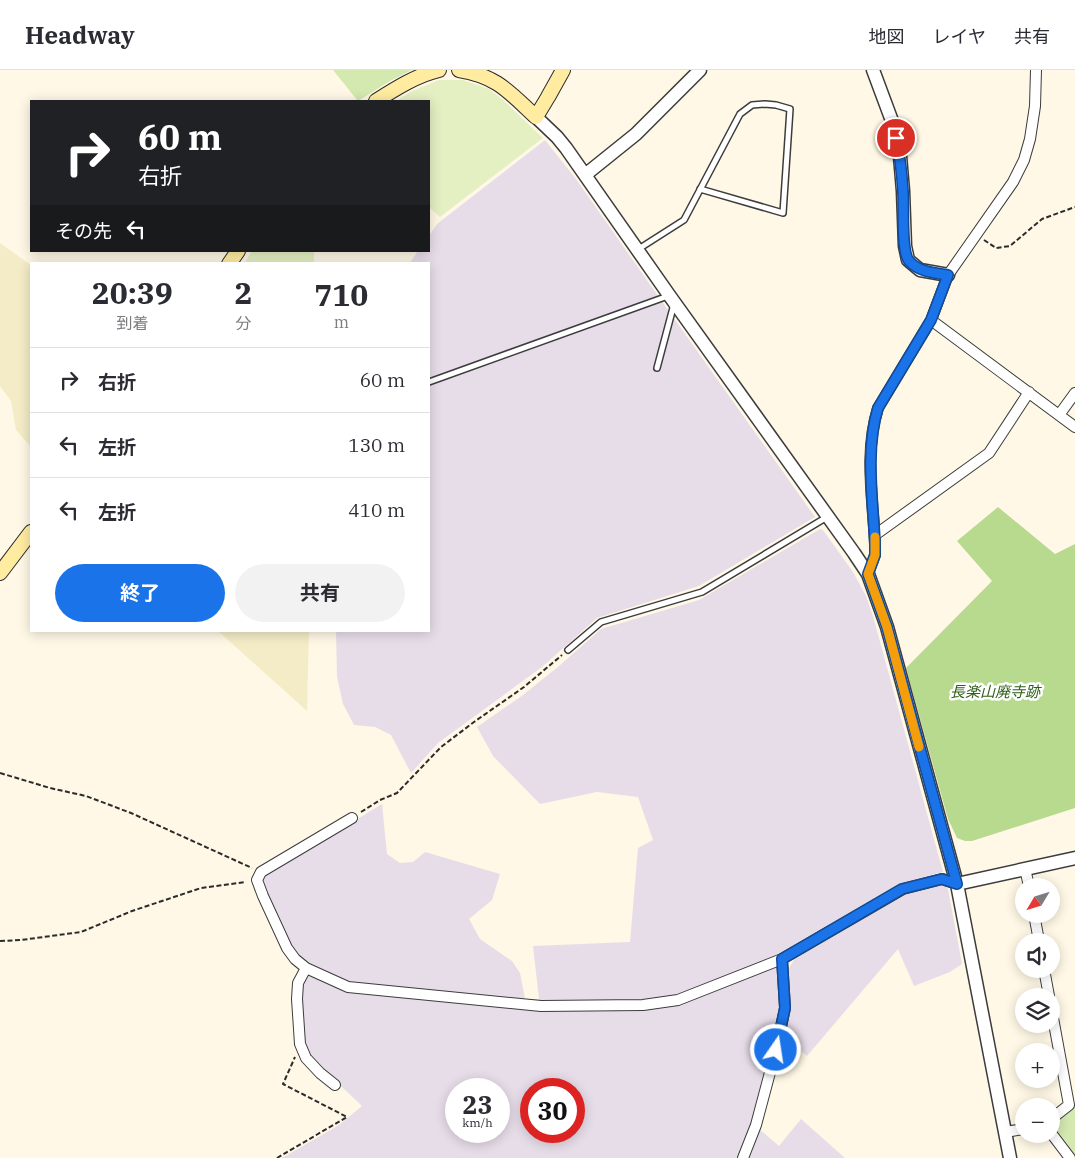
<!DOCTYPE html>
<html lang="ja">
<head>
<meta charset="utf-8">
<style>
  :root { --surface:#fff; --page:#f2f2f3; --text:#2b2b33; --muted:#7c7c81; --line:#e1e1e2; --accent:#1a73e8 }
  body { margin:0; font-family:"IBM Plex Serif","Noto Sans JP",serif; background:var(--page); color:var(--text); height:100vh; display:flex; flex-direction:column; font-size:19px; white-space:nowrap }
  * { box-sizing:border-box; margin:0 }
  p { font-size:16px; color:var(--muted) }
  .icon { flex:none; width:28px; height:28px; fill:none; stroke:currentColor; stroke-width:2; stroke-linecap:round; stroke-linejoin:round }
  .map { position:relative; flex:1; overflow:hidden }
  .panel { position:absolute; left:30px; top:192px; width:400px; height:370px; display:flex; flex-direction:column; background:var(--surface); border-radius:0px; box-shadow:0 2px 12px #0003 }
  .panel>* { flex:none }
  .hud { position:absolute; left:30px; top:30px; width:400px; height:152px; border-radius:0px; box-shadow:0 2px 12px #0003; background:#202124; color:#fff; overflow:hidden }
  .needle { width:32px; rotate:232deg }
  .controls { position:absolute; left:1015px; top:808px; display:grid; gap:10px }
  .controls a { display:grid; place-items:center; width:45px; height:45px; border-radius:50%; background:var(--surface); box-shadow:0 2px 12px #0003; font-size:25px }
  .speed { position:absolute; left:445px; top:1008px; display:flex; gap:10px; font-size:25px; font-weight:700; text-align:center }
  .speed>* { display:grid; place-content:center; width:65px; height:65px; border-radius:50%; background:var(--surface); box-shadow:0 2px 12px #0003; line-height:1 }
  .speed small { font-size:12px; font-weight:400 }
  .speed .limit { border:8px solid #d22; background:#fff; color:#111 }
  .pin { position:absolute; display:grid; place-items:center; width:42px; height:42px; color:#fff; margin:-21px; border:2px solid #fff; border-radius:50%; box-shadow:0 1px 5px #0007 }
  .me { position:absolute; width:55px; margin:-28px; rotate:13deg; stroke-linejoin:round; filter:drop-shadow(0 0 4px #0008) }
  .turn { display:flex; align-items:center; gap:18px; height:105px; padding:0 25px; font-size:22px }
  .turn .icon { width:65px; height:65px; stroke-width:2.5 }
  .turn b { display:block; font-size:35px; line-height:42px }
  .then { display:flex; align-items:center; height:48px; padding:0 25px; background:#0003; gap:10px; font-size:19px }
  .eta { display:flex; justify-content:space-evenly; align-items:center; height:85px; text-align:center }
  .eta b { font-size:30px; font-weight:700; line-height:35px }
  .cta { display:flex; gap:10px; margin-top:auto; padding:10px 25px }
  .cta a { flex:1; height:58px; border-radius:30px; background:var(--accent); color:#fff; font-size:20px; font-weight:700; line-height:58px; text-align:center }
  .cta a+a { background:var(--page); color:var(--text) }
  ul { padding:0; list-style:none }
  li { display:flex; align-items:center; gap:15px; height:65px; padding:0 25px; border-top:1px solid var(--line) }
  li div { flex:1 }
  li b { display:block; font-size:19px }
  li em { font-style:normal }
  header { display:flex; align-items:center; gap:30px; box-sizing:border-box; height:70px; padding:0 25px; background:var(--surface); border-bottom:1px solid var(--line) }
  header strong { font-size:24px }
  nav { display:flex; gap:28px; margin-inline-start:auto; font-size:18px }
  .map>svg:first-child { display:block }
  .industrial { fill:#e7dde9; fill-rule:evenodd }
  .farmland { fill:#f4ecc7 }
  .green { fill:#d3e9b0 }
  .forest { fill:#b8da8f }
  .pitch { fill:#e4f0c2 }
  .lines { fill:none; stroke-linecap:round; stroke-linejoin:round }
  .service-casing { stroke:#3c3c3c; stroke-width:8 }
  .minor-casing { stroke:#3c3c3c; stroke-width:12 }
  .tertiary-casing { stroke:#3c3c3c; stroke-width:15 }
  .secondary-casing { stroke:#2b2b2b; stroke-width:16 }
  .path { stroke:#2b2b2b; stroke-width:2; stroke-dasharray:5 2.5; stroke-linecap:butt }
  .service { stroke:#fff; stroke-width:5 }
  .minor { stroke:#fff; stroke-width:10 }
  .tertiary { stroke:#fff; stroke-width:12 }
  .secondary { stroke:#ffeca1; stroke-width:14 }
  .route-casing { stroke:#114b97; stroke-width:12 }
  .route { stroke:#1a73e8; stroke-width:9 }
  .slow { stroke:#f59e0b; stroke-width:9 }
  .labels { text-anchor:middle; stroke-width:5; stroke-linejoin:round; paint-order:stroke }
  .park-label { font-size:15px; font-style:italic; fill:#2f611a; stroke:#fff }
</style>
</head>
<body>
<header>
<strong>Headway</strong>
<nav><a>地図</a><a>レイヤ</a><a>共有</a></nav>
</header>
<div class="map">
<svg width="1075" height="1088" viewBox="0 0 1075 1088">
  <rect width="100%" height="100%" fill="#fff8e6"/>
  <path class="industrial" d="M545,70L576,109L656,223L815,447L699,516L597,548L542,597L438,673L411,703L391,665L375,657L354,655L343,634L337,607L336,561H429V194H409L418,181H429V166L437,154Z
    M820,459L823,460L853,502L866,526L873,546L943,802L907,812L890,819L780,883L781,938L770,985L751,1058L739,1088H282L339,1055L362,1036L309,986L303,970L300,940L303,890L294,880L262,813L266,805L382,734L387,784L400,793L413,792L425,782L500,804L492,830L469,849L480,869L512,891L520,903L525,929H539L533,876L630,872L638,778L653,770L638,727L597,722L540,734L493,686L477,657L523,625L559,596L601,559L699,530ZM456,1019H499V1061H456ZM531,1019H574V1061H531Z
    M945,815L948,819L962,894L950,902L914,916L898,879L807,986L784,966L790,935L789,898L796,886L909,823L930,816Z
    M801,1049L845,1088H748L759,1059L779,1076Z"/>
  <path class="farmland" d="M0,173L31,195V377L16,360L11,331L0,316Z
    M218,561H309L307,641Z"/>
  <path class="green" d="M333,0H412L390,11L358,31Z
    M1075,1036V1084L1053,1055V1051Z"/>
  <path class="forest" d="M998,437L1055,484L1075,474V738L972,771H965L957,768L948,749L906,598L992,511L957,471Z"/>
  <path class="pitch" d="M439,10H463L489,19L502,29L543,68L440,147L429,137V31H396L412,21Z
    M252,181H314V194H244Z"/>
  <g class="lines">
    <defs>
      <path id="service" d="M637,180L684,150L740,44L752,35L765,34L776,35L790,39L783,143L700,119
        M657,298L674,234
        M429,312L668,226
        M568,580L601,552L702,522L827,447"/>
      <path id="minor" d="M931,250L1075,357
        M1059,345L1075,323
        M875,465L989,383L1029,322
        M868,504L875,485V474C873,429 864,382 878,338L931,250L948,205L1013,112L1024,90L1030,69L1035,36L1036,0
        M352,748L261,802L257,810L263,826L287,878L295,889L306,898L348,917L541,936L643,935L678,930L782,889L903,819L942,809L957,814
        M1025,799L1029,816
        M1034,844L1039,871
        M306,898L298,913L297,929L300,974L306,988L320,1003L335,1015
        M1044,899L1049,926
        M1051,937L1069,1035L1051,1049
        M1005,1062L1024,1059
        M1051,1063L1070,1088
        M743,1088L756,1055L776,980L785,938L782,889"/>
      <path id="tertiary" d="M873,0L892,51L900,86L903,121L905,176L908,190L920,200L948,205
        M536,47L557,67L566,78L669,225L854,483L868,504L887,557L957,814L1010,1088
        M585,105L636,64L700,0
        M957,814L1075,788"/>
      <path id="secondary" d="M459,0C497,6 509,22 536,47L548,27L563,0
        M376,31C395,19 417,5 439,0
        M229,194L238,181
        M0,503L31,462"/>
    </defs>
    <use href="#service" class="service-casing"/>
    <use href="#minor" class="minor-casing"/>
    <use href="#tertiary" class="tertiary-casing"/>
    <use href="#secondary" class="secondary-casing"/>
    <path class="path" d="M984,170L996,178L1010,176L1042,149L1075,137
      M0,703L50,718L86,726L131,743L252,798
      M361,742L380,730L397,723L441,677L474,652L524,617L562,585
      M0,871L21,870L81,862L132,841L201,818L246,812
      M277,1088L347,1047L283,1014L295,987"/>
    <use href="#service" class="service"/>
    <use href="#minor" class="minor"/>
    <use href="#tertiary" class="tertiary"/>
    <use href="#secondary" class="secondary"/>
  </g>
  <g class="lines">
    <defs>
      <path id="route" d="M776,980L785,938L782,889L902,819L942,809L957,814L887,557L868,504L875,485V474C873,430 865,381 878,338L931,250L948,205C934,203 919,202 909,191C901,181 904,137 903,122C902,104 900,86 896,68"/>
    </defs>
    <use href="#route" class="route-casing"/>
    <use href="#route" class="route"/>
    <path class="slow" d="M875,467V485L868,504L887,557L919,677"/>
  </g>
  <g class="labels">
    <g class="park-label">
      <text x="995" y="627">長楽山廃寺跡</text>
    </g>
  </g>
</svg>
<div class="controls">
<a><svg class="needle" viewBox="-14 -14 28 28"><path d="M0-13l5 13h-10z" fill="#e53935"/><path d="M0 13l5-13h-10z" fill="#7c7c81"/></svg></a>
<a><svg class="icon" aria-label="sound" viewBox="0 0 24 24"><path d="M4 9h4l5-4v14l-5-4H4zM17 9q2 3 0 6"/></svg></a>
<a><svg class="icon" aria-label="layers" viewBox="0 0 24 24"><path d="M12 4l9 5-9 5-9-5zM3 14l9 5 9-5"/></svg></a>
<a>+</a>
<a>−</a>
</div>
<div class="speed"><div>23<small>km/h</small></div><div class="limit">30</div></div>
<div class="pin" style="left:896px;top:68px;background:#d93025"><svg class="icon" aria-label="arrive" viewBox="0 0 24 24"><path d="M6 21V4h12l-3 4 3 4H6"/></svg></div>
<svg class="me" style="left:776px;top:980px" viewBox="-20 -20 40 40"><circle r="17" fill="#1a73e8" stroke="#fff" stroke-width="3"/><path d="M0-11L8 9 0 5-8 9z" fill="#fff"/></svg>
<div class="hud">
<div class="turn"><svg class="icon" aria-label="right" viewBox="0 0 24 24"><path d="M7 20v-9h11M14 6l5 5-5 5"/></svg><div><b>60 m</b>右折</div></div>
<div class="then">その先<svg class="icon" aria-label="left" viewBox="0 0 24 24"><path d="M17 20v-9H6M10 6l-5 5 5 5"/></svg></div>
</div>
<section class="panel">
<div class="eta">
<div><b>20:39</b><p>到着</p></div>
<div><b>2</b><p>分</p></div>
<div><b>710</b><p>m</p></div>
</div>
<ul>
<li><svg class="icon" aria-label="right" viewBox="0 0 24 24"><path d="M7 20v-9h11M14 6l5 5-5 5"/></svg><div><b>右折</b></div><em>60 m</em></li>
<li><svg class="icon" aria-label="left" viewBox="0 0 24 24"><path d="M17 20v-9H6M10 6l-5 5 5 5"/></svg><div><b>左折</b></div><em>130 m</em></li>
<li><svg class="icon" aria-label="left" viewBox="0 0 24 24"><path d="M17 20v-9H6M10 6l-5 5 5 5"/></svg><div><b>左折</b></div><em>410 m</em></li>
</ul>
<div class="cta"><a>終了</a><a>共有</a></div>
</section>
</div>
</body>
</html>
